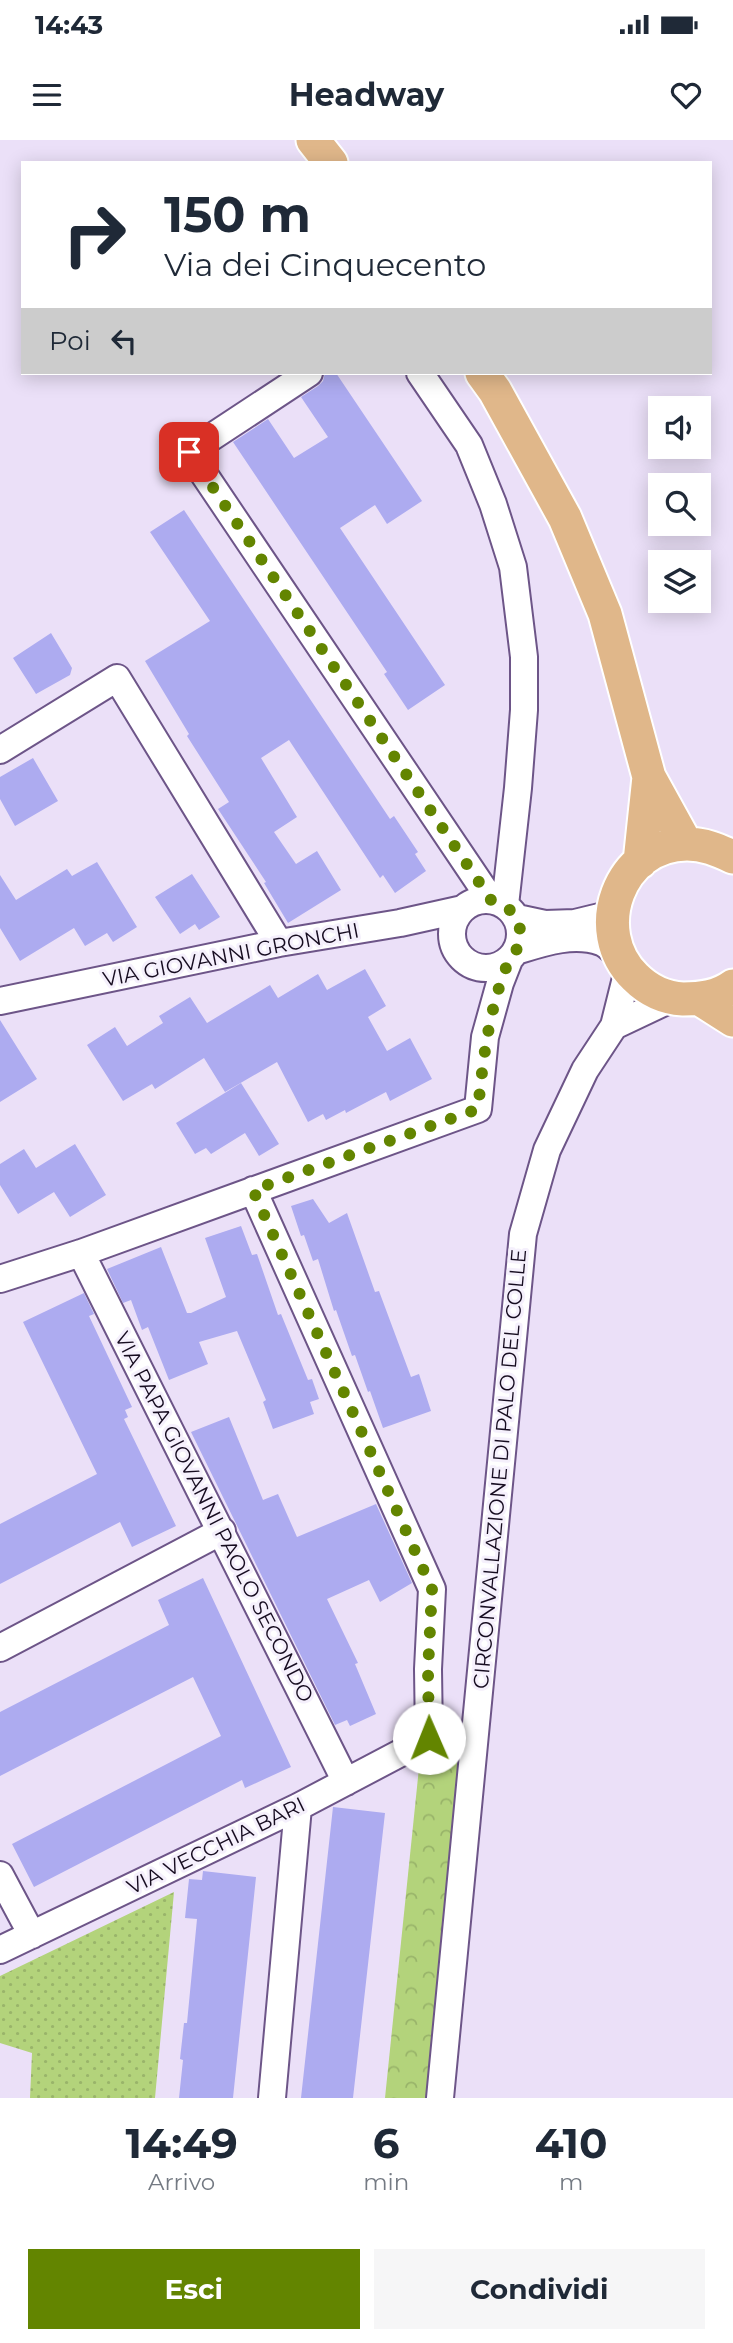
<!DOCTYPE html>
<html lang="it">
<head>
<meta charset="utf-8">
<style>
  :root { --surface:#fff; --page:#f6f6f7; --text:#1f2937; --muted:#747a83; --accent:#638500 }
  body { margin:0; font-family:Montserrat,sans-serif; background:var(--page); color:var(--text); height:100vh; display:flex; flex-direction:column; font-size:26px; white-space:nowrap }
  * { box-sizing:border-box; margin:0 }
  p { font-size:23px; color:var(--muted) }
  .icon { flex:none; width:38px; height:38px; fill:none; stroke:currentColor; stroke-width:2; stroke-linecap:round; stroke-linejoin:round }
  .map { position:relative; height:1958px; overflow:hidden }
  .side { display:flex; flex-direction:column; background:var(--surface); flex:1 }
  .side>* { flex:none }
  .top-card { position:absolute; left:21px; top:21px; width:691px; height:214px; border-radius:0px; box-shadow:0 4px 18px #0003; background:#fff; color:var(--text); overflow:hidden }
  .tools { position:absolute; left:648px; top:256px; display:grid; gap:14px }
  .tools a { display:grid; place-items:center; width:63px; height:63px; border-radius:0px; background:var(--surface); box-shadow:0 4px 18px #0003; font-size:35px }
  .pin { position:absolute; display:grid; place-items:center; width:60px; height:60px; color:#fff; margin:-30px; border-radius:14px; box-shadow:0 4px 10px #0006 }
  .me { position:absolute; width:77px; margin:-38px; rotate:359deg; stroke-linejoin:round; filter:drop-shadow(0 0 5px #0008) }
  .turn { display:flex; align-items:center; gap:24px; height:147px; padding:0 28px; font-size:32px }
  .turn .icon { width:91px; height:91px; stroke-width:2.5 }
  .turn b { display:block; font-size:49px; line-height:60px }
  .then { display:flex; align-items:center; height:66px; padding:0 28px; background:#0003; gap:14px; font-size:26px }
  .eta { display:flex; justify-content:space-evenly; align-items:center; height:119px; text-align:center }
  .eta b { font-size:42px; font-weight:700; line-height:49px }
  .cta { display:flex; gap:14px; margin-top:auto; padding:14px 28px }
  .cta a { flex:1; height:80px; border-radius:0px; background:var(--accent); color:#fff; font-size:28px; font-weight:700; line-height:80px; text-align:center }
  .cta a+a { background:var(--page); color:var(--text) }
  .status { display:flex; justify-content:space-between; align-items:center; height:49px; padding:0 35px; background:var(--surface); direction:ltr }
  .status svg { height:19px; fill:currentColor }
  header { display:flex; justify-content:space-between; align-items:center; height:91px; padding:0 28px; background:var(--surface); font-size:32px; font-weight:700 }
  .map>svg:first-child { display:block }
  .park { fill:url(#park-crowns) }
  .garden { fill:url(#garden-dots) }
  .building { fill:#adabf0 }
  .lines { fill:none; stroke-linecap:round; stroke-linejoin:round }
  .minor-casing { stroke:#6d5588; stroke-width:30 }
  .major-casing { stroke:#fff; stroke-width:37 }
  .minor { stroke:#fff; stroke-width:26 }
  .major { stroke:#e0b78a; stroke-width:33 }
  .route { stroke:#638500; stroke-width:12; stroke-dasharray:0 21.6 }
  .labels { text-anchor:middle; stroke-width:6; stroke-linejoin:round; paint-order:stroke }
  .street-label { font-size:21px; fill:#160c20; stroke:#f5f0fc }
</style>
</head>
<body>
<div class="status"><b>14:43</b><svg viewBox="0 0 49 12"><path d="M0 12V9h3v3zM5 12V6h3v6zM10 12V3h3v9zM15 12V0h3v12zM26 1h20v11H26zM47 4h2v5h-2z"/></svg></div>
<header><svg class="icon" aria-label="menu" viewBox="0 0 24 24"><path d="M4 6h16M4 12h16M4 18h16"/></svg>Headway<svg class="icon" aria-label="heart" viewBox="0 0 24 24"><path d="M12 20l-8-8c-3-5 5-10 8-4 3-6 11-1 8 4z"/></svg></header>
<div class="map">
<svg width="733" height="1958" viewBox="0 0 733 1958">
  <defs>
    <pattern id="park-crowns" width="20" height="18" patternUnits="userSpaceOnUse" patternTransform="scale(1.75)"><rect width="20" height="18" fill="#b3d37b"/><path d="M2 6a3 3 0 1 1 6 0M12 15a3 3 0 1 1 6 0" fill="none" stroke="#99b46a"/></pattern>
    <pattern id="garden-dots" width="8" height="8" patternUnits="userSpaceOnUse" patternTransform="scale(1.75)"><rect width="8" height="8" fill="#b3d37b"/><path d="M2 2h.1M6 6h.1" fill="none" stroke="#99b46a" stroke-width="1.8" stroke-linecap="round"/></pattern>
  </defs>
  <rect width="100%" height="100%" fill="#ebe0f8"/>
  <path class="park" d="M461,1598L426,1958H385L420,1618Z"/>
  <path class="garden" d="M174,1752L155,1958H30L32,1913L0,1903V1836Z"/>
  <path class="building" d="M325,233H336L422,361L387,384L375,365L340,388L445,545L408,570L384,534L387,532L233,302L268,279L294,318L328,297L301,257L318,246L323,241Z
    M184,370L390,679L394,676L418,712L415,714L426,731L395,753L383,735L380,738L289,600L261,618L297,677L274,692L296,724L317,711L341,750L288,783L264,743L266,742L218,669L229,662L187,596L189,594L145,521L210,481L150,392Z
    M51,493L72,528L70,535L36,554L13,518Z
    M33,618L58,661L15,686L0,659V637Z
    M97,722L137,787L113,802L107,793L85,806L74,788L20,821L0,788V735L16,760L67,729L72,736Z
    M192,734L220,777L199,790L195,784L180,794L155,757Z
    M365,829L386,866L368,877L387,911L410,898L432,939L390,961L386,952L346,973L345,970L326,980L323,974L308,982L277,922L225,952L204,918L155,949L152,944L123,961L87,905L115,887L127,906L163,883L159,876L190,857L207,883L270,845L278,858L318,834L327,850Z
    M0,880L37,939L0,962Z
    M241,943L279,1004L259,1016L245,993L211,1014L206,1008L195,1014L176,983Z
    M75,1004L106,1055L70,1077L54,1052L18,1074L0,1045V1024L24,1009L36,1028Z
    M313,1059L329,1083L347,1073L375,1152L379,1151L411,1237L419,1234L431,1271L383,1288L370,1251L368,1252L355,1215L352,1216L336,1170L334,1171L318,1119L313,1121L304,1095L301,1096L291,1066Z
    M241,1086L252,1115L257,1114L278,1175L281,1174L308,1240L312,1239L319,1259L310,1262L314,1274L273,1289L263,1262L266,1260L237,1191L199,1202L208,1224L169,1240L148,1187L142,1190L131,1160L123,1163L107,1129L161,1107L187,1173H191L226,1157L205,1098Z
    M84,1153L94,1174L89,1176L132,1267L125,1270L128,1277L124,1279L176,1386L132,1407L120,1382L0,1444V1384L97,1334L23,1182Z
    M229,1277L263,1360L278,1354L297,1397L376,1364L412,1443L380,1462L369,1440L327,1459L358,1523L355,1524L376,1574L350,1586L347,1580L335,1585L191,1292Z
    M203,1438L291,1627L245,1648L242,1640L34,1747L12,1704L221,1596L193,1537L0,1636V1572L169,1485L158,1460Z
    M333,1667L385,1673L353,1958H301Z
    M203,1731L256,1737L233,1958H179L183,1920L180,1919L184,1883H187L197,1779L185,1778L189,1739L202,1740Z"/>
  <g class="lines">
    <defs>
      <path id="minor" d="M309,233L189,312L491,760
        M420,233L469,305L493,364L513,427L524,517V570L518,648L505,765
        M0,610L117,538L279,803
        M452 794a34 34 0 1 1 68 0a34 34 0 1 1-68 0Z
        M517,778L545,784L575,783L612,774
        M516,811C542,803 573,792 601,802C607,804 613,811 619,816
        M0,861L279,803L400,783L463,769
        M614,886L673,858
        M81,1113L346,1642
        M0,1139L81,1113L478,969L485,897L500,843L509,820
        M0,1508L222,1391
        M0,1735L32,1795
        M0,1810L298,1667L429,1598L428,1529L432,1449L253,1050
        M272,1958L298,1667
        M440,1958L523,1094L547,1010L585,930L614,886L628,830"/>
      <path id="major" d="M313,0L331,23
        M482,233L495,251L565,378L605,474L649,637L686,704
        M733,717C718,710 704,704 687,704C619,704 588,791 635,837C648,850 664,858 683,859C701,859 718,857 733,846
        M640,722L649,637
        M700,859L733,880"/>
    </defs>
    <use href="#minor" class="minor-casing"/>
    <use href="#major" class="major-casing"/>
    <use href="#minor" class="minor"/>
    <use href="#major" class="major"/>
  </g>
  <g class="lines">
    <path class="route" d="M189,312L491,760C506,764 518,774 520,790C523,806 511,816 505,830C488,876 483,920 478,969L253,1050L432,1449L428,1530L429,1598"/>
  </g>
  <g class="labels">
    <g class="street-label">
      <text transform="translate(231 815) rotate(-11)" y="7">VIA GIOVANNI GRONCHI</text>
      <text transform="translate(500 1329) rotate(-85)" y="7">CIRCONVALLAZIONE DI PALO DEL COLLE</text>
      <text transform="translate(214 1377) rotate(63)" y="7">VIA PAPA GIOVANNI PAOLO SECONDO</text>
      <text transform="translate(216 1706) rotate(-26)" y="7">VIA VECCHIA BARI</text>
    </g>
  </g>
</svg>
<div class="tools">
<a><svg class="icon" aria-label="sound" viewBox="0 0 24 24"><path d="M4 9h4l5-4v14l-5-4H4zM17 9q2 3 0 6"/></svg></a>
<a><svg class="icon" aria-label="search" viewBox="0 0 24 24"><circle cx="10" cy="10" r="6"/><path d="M15 15l6 6"/></svg></a>
<a><svg class="icon" aria-label="layers" viewBox="0 0 24 24"><path d="M12 4l9 5-9 5-9-5zM3 14l9 5 9-5"/></svg></a>
</div>
<div class="pin" style="left:189px;top:312px;background:#d93025"><svg class="icon" aria-label="arrive" viewBox="0 0 24 24"><path d="M6 21V4h12l-3 4 3 4H6"/></svg></div>
<svg class="me" style="left:429px;top:1598px" viewBox="-20 -20 40 40"><circle r="19" fill="#fff"/><path d="M0-13L10 11 0 6-10 11z" fill="#638500"/></svg>
<div class="top-card">
<div class="turn"><svg class="icon" aria-label="right" viewBox="0 0 24 24"><path d="M7 20v-9h11M14 6l5 5-5 5"/></svg><div><b>150 m</b>Via dei Cinquecento</div></div>
<div class="then">Poi<svg class="icon" aria-label="left" viewBox="0 0 24 24"><path d="M17 20v-9H6M10 6l-5 5 5 5"/></svg></div>
</div>
</div>
<section class="side">
<div class="eta">
<div><b>14:49</b><p>Arrivo</p></div>
<div><b>6</b><p>min</p></div>
<div><b>410</b><p>m</p></div>
</div>
<div class="cta"><a>Esci</a><a>Condividi</a></div>
</section>
</body>
</html>
